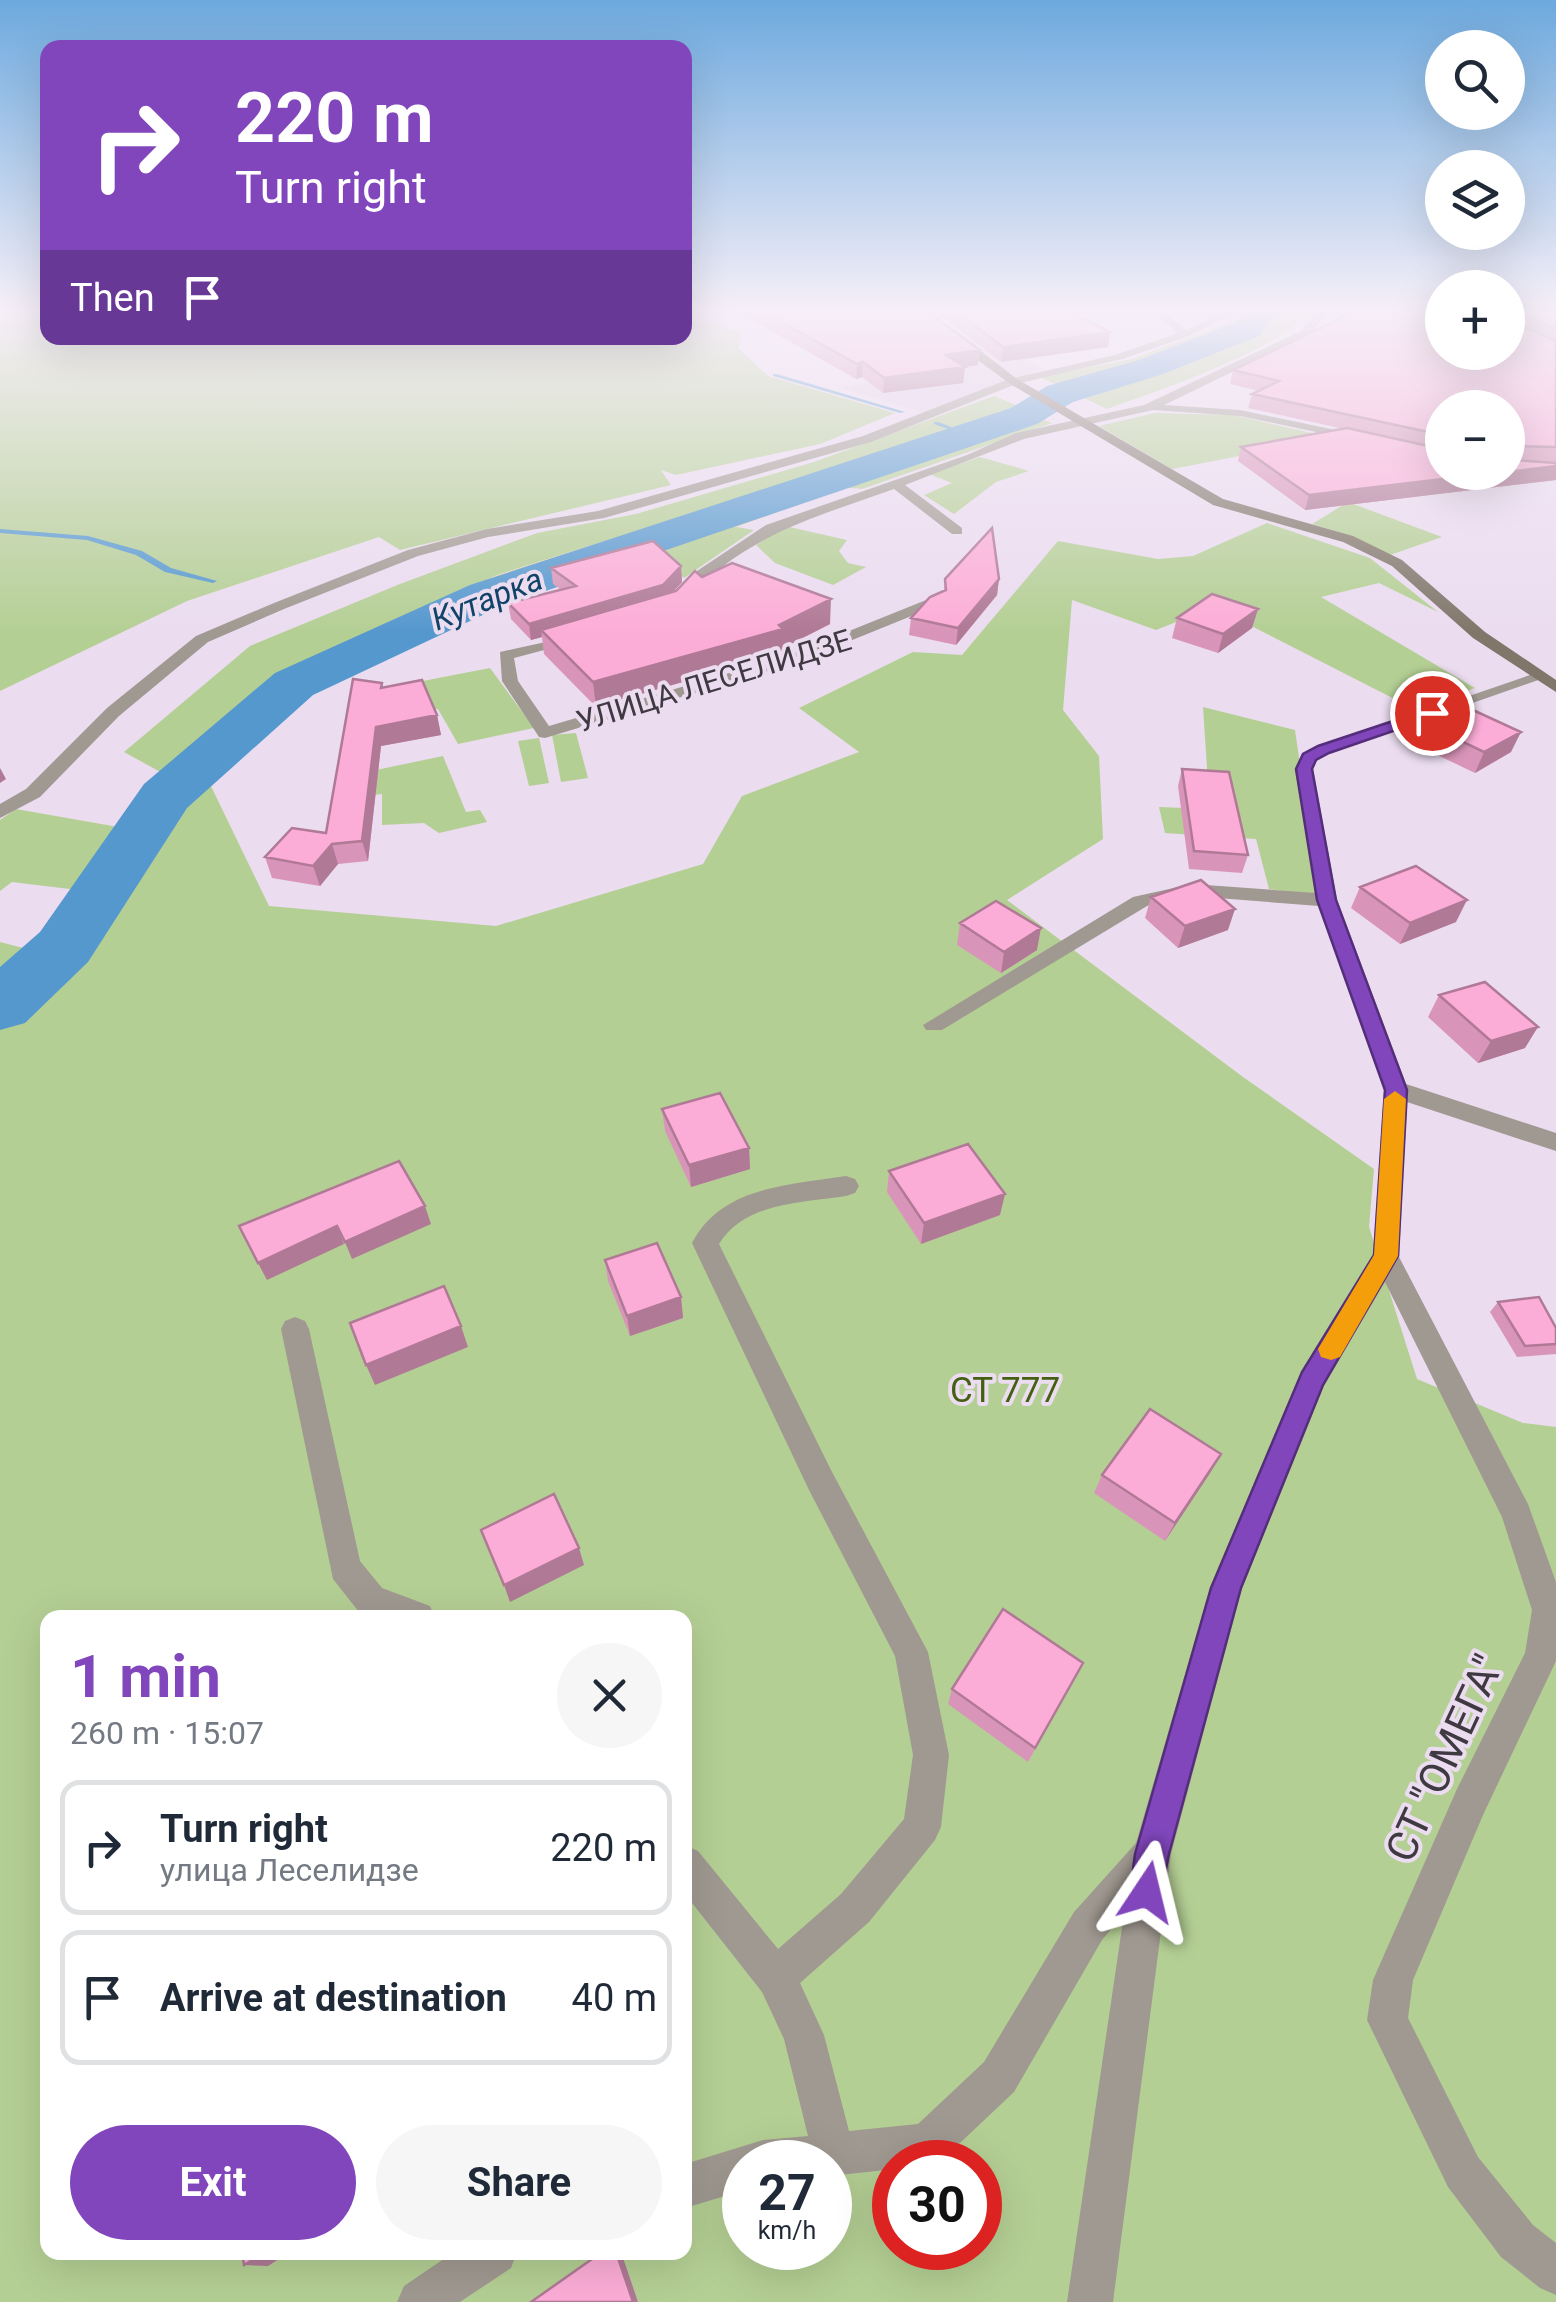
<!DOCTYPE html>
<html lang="en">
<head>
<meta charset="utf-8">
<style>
  :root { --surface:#fff; --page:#f6f6f7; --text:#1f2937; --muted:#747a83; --line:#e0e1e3; --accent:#8146bc }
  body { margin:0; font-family:Roboto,sans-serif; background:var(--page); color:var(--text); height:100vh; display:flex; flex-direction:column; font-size:38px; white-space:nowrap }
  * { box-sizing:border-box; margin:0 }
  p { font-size:32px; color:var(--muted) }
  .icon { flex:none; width:55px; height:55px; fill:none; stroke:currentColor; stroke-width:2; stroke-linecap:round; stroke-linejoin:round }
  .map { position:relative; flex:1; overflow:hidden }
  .sheet { position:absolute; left:40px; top:1610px; width:652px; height:650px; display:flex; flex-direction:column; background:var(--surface); border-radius:20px; box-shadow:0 10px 40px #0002 }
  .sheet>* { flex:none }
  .top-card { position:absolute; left:40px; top:40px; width:652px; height:305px; border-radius:20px; box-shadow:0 10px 40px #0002; background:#8146bc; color:#fff; overflow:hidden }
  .controls { position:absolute; left:1425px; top:30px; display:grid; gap:20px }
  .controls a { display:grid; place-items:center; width:100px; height:100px; border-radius:50%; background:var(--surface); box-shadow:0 10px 40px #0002; font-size:50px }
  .speed { position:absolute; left:722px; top:2140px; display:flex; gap:20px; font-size:50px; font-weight:700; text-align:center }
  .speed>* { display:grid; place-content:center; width:130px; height:130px; border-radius:50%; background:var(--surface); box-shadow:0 10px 40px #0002; line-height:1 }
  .speed small { font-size:25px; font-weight:400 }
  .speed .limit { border:15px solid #d22; background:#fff; color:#111 }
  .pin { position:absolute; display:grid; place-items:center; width:85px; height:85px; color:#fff; margin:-42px; border:5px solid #fff; border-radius:50%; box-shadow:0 2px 10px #0007 }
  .me { position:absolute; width:110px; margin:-55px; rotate:10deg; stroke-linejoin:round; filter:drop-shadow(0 0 8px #0008) }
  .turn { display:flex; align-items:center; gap:35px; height:210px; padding:0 30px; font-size:45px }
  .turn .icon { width:130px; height:130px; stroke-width:2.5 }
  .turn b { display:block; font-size:70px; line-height:85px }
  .then { display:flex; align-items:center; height:95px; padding:0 30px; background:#0003; gap:20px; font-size:38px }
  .round { display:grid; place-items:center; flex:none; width:105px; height:105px; border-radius:52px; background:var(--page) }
  .head { display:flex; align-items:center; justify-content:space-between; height:170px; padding:0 30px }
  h1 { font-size:60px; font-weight:700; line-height:75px; color:var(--accent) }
  .cta { display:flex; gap:20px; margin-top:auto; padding:20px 30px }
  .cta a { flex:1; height:115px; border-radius:60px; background:var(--accent); color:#fff; font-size:40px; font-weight:700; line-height:115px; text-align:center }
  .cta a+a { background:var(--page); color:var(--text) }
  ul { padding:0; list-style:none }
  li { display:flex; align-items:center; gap:30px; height:135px; margin:0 20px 15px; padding:0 10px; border:5px solid var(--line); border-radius:20px }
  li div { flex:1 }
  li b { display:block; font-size:38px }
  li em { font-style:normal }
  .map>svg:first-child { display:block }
  .built { fill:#e2cfe9 }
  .green { fill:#b4cf94; fill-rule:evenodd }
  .sand { fill:#e2d8b3 }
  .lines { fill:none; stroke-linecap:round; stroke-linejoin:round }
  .stream { fill:#5598ce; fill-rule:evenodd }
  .river { fill:#5598ce; fill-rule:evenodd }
  .street { fill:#a09991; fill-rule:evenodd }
  .secondary { fill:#80766a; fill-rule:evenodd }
  .wall { fill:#d995b9; fill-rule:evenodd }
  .shaded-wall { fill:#b07996 }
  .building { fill:#fcadd7; stroke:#b07996; stroke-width:2.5 }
  .route { fill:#8146bc; stroke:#542e7a; stroke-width:2.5 }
  .slow { fill:#f59e0b }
  .labels { text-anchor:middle; stroke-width:8; stroke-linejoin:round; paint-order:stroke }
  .far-street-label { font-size:30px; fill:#3f3941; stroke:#ebdcf0 }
  .far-water-label { font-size:32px; font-style:italic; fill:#114368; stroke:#ebdcf0 }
  .park-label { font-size:35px; fill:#436011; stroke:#ebdcf0 }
  .near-street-label { font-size:42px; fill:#3f3941; stroke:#ebdcf0 }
</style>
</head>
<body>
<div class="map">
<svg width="1556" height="2302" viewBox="0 0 1556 2302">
  <rect width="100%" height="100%" fill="#ebdcf0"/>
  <path class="built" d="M963,323L1043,369L925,413L841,388L905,376L933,327Z"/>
  <path class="green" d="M0,311H47L48,338H685V317H690L741,332L739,349L768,376L895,413L820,444L676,475L661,470L671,485L400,550L379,537L187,601L0,691Z
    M1247,311H1257L1245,327L1064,388L1039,377L1132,359L1230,322Z
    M1275,311H1310C1276,352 1160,390 1107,409L1078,395L1247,338Z
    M994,396L1025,409L497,575L263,689L164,774L124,752L250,646L400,584L537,533L636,514L814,462Z
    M1155,413L1233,415L1356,443L1255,453L1172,469L1099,426Z
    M1036,417L1052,423L862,489L842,487Z
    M980,457L1029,471L996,482L954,514L924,495L952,483L929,474Z
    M1348,502L1442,537L1387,556L1345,534L1312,524Z
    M713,523L754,530L684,578L645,546Z
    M1267,523L1370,558L1438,612L1379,583L1321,597L1475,688L1416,710L1214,607L1156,630L1072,600L1063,710L1099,756L1103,839L1007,900L1243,1077L1374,1169L1369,1227L1417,1379L1523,1423L1556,1427V2302H0V942L35,951L64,928L110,911L185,793L209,782L269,906L496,926L703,864L742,796L859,752L799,708L913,652L962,655L1058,541L1158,559L1193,556ZM48,1618H685V2252H48ZM745,2162H830V2248H745ZM895,2162H980V2248H895Z
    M785,526L847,540L839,551L848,563L866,567L833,585L775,563L756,545Z
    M490,668L534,728L458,744L438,709L378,721L366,692Z
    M1203,707L1295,730L1319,896L1269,889L1256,839L1165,833L1159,807L1235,810L1208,783Z
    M576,733L588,778L561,782L552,735Z
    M539,738L549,783L529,786L518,741Z
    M443,756L466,812L480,810L487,822L439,833L424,823L382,825V794L341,798L357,774Z
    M16,809L124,828L86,891L12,882L0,891V820Z"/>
  <path class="sand" d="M1257,311H1275L1247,338L1078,395L1036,417L737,527L713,523L492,598L303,690L209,782L185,793L110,911L64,928L131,815L164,774L263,689L497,575L1010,415L1064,388L1245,327Z"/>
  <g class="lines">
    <path class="stream" d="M773,374H777L905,412L900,413L773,376Z
      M934,422H938L970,434L965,435L934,424Z
      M0,529L88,536L142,551L171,568L217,581L213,583L165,572L136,555L87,540L0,533Z"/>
    <path class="river" d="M1245,311H1277L1259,336L1163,374L1073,402L1037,424L504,605L313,695L187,808L88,962L25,1023L0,1030V967L40,932L144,784L275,673L470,585L1011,408L1047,386L1139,360L1237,322Z"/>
    <path class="street" d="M1152,311H1163L1186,330L1227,311H1239L1189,336L1122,359L1016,384L871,442L604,518L488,537L418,556L284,609L208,642L119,716L40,797L0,818V804L26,789L107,708L196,636L274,603L408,550L487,529L598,511L863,436L1009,379L1115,355L1178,333Z
      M1318,311H1328L1309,335L1164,405L1240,410L1364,436V442L1240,416L1153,410L1024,439L905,485L962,528V534H952L894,489C810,519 745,535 683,603L670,600L697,571L766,525L967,455L1016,433L1144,405L1301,331Z
      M936,596L941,598V604L798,662L545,738L539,737L502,681L500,652L582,634V640L514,658L518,681L549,726L787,656Z
      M1533,674L1547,677L1330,753L1317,760L1313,769L1337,900L1406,1084L1556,1133V1151L1407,1102L1399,1257L1528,1504L1556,1582V1661L1483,1815L1413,1980L1408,2018L1478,2157L1533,2225L1556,2243V2295L1540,2288L1501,2257L1448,2187L1367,2020L1373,1980L1457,1789L1525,1653L1532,1610L1502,1517L1385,1282L1324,1385L1242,1588L1171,1854L1113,2302H1067L1124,1914L1102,1940L1014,2092L943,2159L895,2162V2169L830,2176V2162H745V2190L685,2208V2164L763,2140L808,2136L784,2039L762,1992L685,1894V1845L698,1851L778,1949L841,1894L904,1819L913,1755L895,1656L809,1490L692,1243C722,1186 789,1185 846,1176L855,1179L859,1186L855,1193L846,1196C802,1203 745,1202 719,1244L831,1470L928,1652L949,1755L941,1827L935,1840L869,1922L800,1983L824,2035L849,2131L918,2124L984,2062L1074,1912L1136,1843L1210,1588L1302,1371L1373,1256L1384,1090L1319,906L1192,896L1147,906L942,1030H926L923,1025L1133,897L1192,884L1316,893L1295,769L1303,753Z
      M295,1317L305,1321L309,1329L360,1561L382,1588L430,1606L435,1618H374L359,1612L333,1579L281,1329L285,1321Z
      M454,2252H517L511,2268L460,2302H397L404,2286Z"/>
    <path class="secondary" d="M919,311H929L1017,379L1223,499L1353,536L1402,560L1485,632L1556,680V692L1473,638L1392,566L1343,542L1213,505L1009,383L930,325Z"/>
  </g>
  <path class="wall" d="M736,311H926L978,365L965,367L963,383L883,393L862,377L856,379Z
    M935,311H1144L1143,316L1077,315L1110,332L1108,347L1001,362Z
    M1508,311H1556V480L1305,510L1238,461L1241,447L1344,429L1248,408L1252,394L1259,391L1230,384L1233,370ZM1442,408L1508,472H1442Z
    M681,566L682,582L674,591L702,577L830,624L783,648V653L596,707L544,654L542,637L531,640L511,619L508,603L561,590L553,584L551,568Z
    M945,579H999L997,595L956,645L909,635L911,618L944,590Z
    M1258,609L1252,628L1218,653L1172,638L1177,618Z
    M383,688L437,715L441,735L381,746L368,861L338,864L320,886L272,878L265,857L326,833Z
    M1438,730L1511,752L1475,773L1429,751Z
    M1182,769L1248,855L1242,873L1189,869L1178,786Z
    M1360,887L1456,922L1400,944L1351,908Z
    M1151,897L1228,930L1178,948L1145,918Z
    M960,923L1037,950L1001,973L957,945Z
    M1439,995L1525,1048L1478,1063L1428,1017Z
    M662,1109L749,1148L750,1169L691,1187L665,1131Z
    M889,1171L1000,1215L921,1244L887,1192Z
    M605,1260L681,1297L683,1318L630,1336L608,1281Z
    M1498,1302L1556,1328V1354L1517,1357L1490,1312Z
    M1210,1473L1165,1541L1094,1493L1102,1475Z
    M1083,1663L1028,1762L948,1704L952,1689Z"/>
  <path class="shaded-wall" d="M1110,332L1108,347L1001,362L1003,347Z
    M980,350L978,365L958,368L965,367L963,383L883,393L884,378L946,355Z
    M863,362L862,377L856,379L857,364Z
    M1556,466V480L1305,510L1309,495Z
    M681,566L682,582L664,602L541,630L542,637L531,640L529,624Z
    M999,579L997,595L956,645L958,628Z
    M831,599L830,624L783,648V653L596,707L593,682L779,625Z
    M1258,609L1252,628L1218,653L1223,634Z
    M437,715L441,735L381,746L368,861L362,841L376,727Z
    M1521,732L1511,752L1475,773L1484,752Z
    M0,768L6,779L0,783Z
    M332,844L338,864L320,886L313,866Z
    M1467,900L1456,922L1400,944L1410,923Z
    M1235,909L1228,930L1178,948L1185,926Z
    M1041,928L1037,950L1001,973L1004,952Z
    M1538,1027L1525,1048L1478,1063L1491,1041Z
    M749,1148L750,1169L691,1187L689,1165Z
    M1005,1194L1000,1215L921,1244L924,1223Z
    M425,1206L431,1224L352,1259L345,1242Z
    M337,1226L344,1244L267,1280L258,1263Z
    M681,1297L683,1318L630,1336L627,1316Z
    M461,1326L468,1347L375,1385L366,1365Z
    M1221,1454L1210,1473L1165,1541L1175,1523Z
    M579,1548L584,1565L510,1602L504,1585Z
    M265,2252H290L268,2266L244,2265Z
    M616,2252H621L638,2302H633Z"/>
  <path class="building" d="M761,311H926L980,350L946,355L965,367L884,378L863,362L857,364Z
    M955,311H1068L1110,332L1003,347Z
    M1356,311H1442V352H1508V311H1510L1511,321L1556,341V447L1511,446L1514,460L1556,463V466L1508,472V408H1442V435L1252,394L1279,381L1233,370Z
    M1516,311H1556V329Z
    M1347,428L1442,449V472H1501L1309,495L1241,447Z
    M992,528L999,579L958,628L911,618L930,597L946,590L945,579Z
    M653,541L681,566L663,585L529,624L508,603L576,586L551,568Z
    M732,563L831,599L779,625L783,629L593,682L541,630L676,591L695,571L702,577Z
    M1212,594L1258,609L1223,634L1177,618Z
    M353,679L382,683L381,688L422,680L437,715L376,727L362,841L332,844L313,866L265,857L292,828L326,833Z
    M1475,711L1521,732L1484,752L1438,730Z
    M1182,769L1229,772L1248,855L1194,851Z
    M1416,866L1467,900L1410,923L1360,887Z
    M1201,880L1235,909L1185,926L1151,897Z
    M996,901L1041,928L1004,952L960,923Z
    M1485,982L1538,1027L1491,1041L1439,995Z
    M720,1093L749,1148L689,1165L662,1109Z
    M968,1144L1005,1194L924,1223L889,1171Z
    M399,1161L425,1206L345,1242L337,1226L258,1263L239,1226Z
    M657,1243L681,1297L627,1316L605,1260Z
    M444,1286L461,1326L366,1365L350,1323Z
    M1539,1297L1556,1328V1344L1525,1346L1498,1302Z
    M1150,1409L1221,1454L1175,1523L1102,1475Z
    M554,1494L579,1548L504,1585L481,1530Z
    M1003,1609L1083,1663L1035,1748L952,1689Z
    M242,2252H265L244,2265Z
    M602,2252H616L633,2302H531Z"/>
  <linearGradient id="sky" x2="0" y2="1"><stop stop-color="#6da9de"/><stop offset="0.49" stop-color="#f6eff8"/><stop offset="1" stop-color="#f6eff8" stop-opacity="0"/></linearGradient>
  <rect width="1556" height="633" fill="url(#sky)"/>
  <path class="route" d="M1432,708L1439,713L1437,716L1329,753L1316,760L1312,769L1336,900L1407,1090L1398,1256L1323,1385L1241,1588L1169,1854L1159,1904L1147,1909L1135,1904L1130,1892L1135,1854L1211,1588L1302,1372L1374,1255L1385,1090L1317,900L1296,769L1303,754L1318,746Z"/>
  <path class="slow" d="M1395,1091L1406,1099L1398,1256L1340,1357L1331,1360L1321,1357L1318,1349L1374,1255L1384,1099Z"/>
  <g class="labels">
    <g class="far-street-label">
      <text transform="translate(714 681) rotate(-17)" y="10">УЛИЦА ЛЕСЕЛИДЗЕ</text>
    </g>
    <g class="far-water-label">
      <text transform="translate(487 599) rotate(-22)" y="11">Кутарка</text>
    </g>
    <g class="park-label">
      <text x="1005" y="1402">СТ 777</text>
    </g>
    <g class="near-street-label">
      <text transform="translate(1444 1758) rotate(-65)" y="15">СТ "ОМЕГА"</text>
    </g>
  </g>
</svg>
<div class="controls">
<a><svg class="icon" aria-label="search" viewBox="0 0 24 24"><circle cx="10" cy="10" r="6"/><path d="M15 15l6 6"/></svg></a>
<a><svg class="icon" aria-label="layers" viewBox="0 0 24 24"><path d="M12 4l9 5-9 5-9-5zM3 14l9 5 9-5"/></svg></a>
<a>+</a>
<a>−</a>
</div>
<div class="speed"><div>27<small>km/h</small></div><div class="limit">30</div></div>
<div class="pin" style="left:1432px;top:713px;background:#d93025"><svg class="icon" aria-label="arrive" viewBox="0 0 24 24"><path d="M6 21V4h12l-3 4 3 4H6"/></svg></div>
<svg class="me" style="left:1147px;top:1892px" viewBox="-20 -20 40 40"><path d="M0-17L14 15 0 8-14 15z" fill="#8146bc" stroke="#fff" stroke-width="4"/></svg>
<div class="top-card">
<div class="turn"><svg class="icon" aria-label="right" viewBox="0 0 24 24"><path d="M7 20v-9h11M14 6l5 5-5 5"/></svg><div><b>220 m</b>Turn right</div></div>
<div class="then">Then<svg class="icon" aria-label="arrive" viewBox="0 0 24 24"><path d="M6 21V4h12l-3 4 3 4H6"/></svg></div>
</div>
<section class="sheet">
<div class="head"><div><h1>1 min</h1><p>260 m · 15:07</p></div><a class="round"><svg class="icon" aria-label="close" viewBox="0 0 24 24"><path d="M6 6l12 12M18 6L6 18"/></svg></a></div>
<ul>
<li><svg class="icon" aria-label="right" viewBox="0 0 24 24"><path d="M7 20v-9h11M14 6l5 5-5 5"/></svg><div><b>Turn right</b><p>улица Леселидзе</p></div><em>220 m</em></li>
<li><svg class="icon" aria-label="arrive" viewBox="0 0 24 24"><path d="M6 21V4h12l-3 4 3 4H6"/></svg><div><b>Arrive at destination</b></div><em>40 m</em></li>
</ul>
<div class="cta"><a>Exit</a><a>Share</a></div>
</section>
</div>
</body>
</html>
